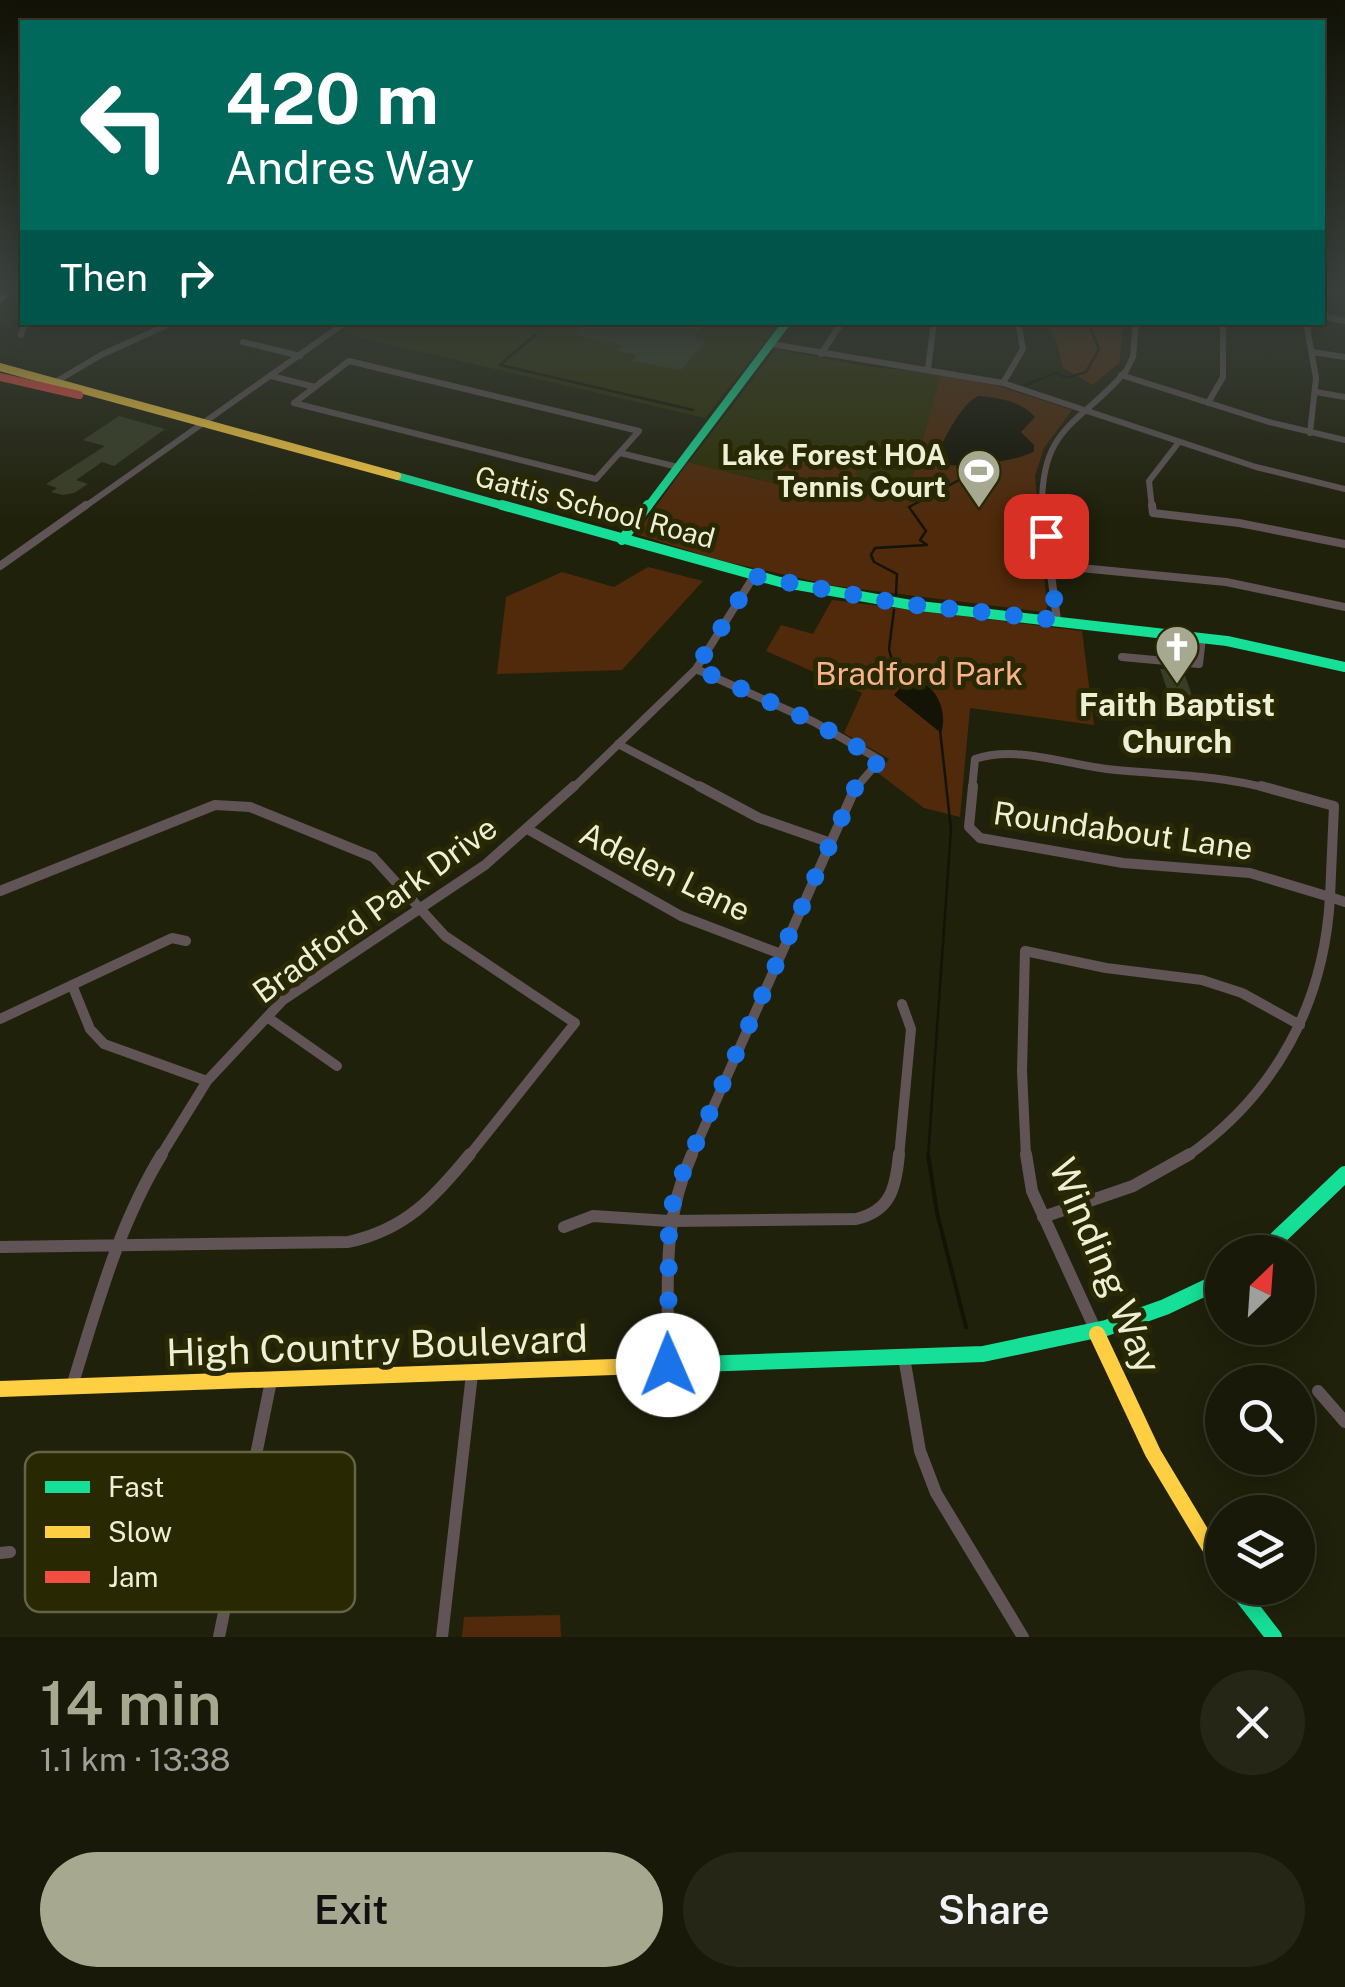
<!DOCTYPE html>
<html lang="en">
<head>
<meta charset="utf-8">
<style>
  :root { --surface:#181908; --page:#252616; --text:#f1f3f6; --muted:#9fa09c; --line:#363829; --accent:#a6a88f }
  body { margin:0; font-family:"Public Sans",sans-serif; background:var(--page); color:var(--text); height:100vh; display:flex; flex-direction:column; font-size:38px; white-space:nowrap }
  * { box-sizing:border-box; margin:0 }
  p { font-size:32px; color:var(--muted) }
  .icon { flex:none; width:55px; height:55px; fill:none; stroke:currentColor; stroke-width:2; stroke-linecap:round; stroke-linejoin:round }
  .map { position:relative; height:1637px; overflow:hidden }
  .sheet { display:flex; flex-direction:column; background:var(--surface); flex:1 }
  .sheet>* { flex:none }
  .banner { position:absolute; left:20px; top:20px; width:1305px; height:305px; border-radius:0px; box-shadow:0 5px 25px #0003,0 0 0 2px var(--line); background:#00695c; color:#fff; overflow:hidden }
  .needle { width:65px; rotate:25deg }
  .buttons { position:absolute; left:1205px; top:1235px; display:grid; gap:20px }
  .buttons a { display:grid; place-items:center; width:110px; height:110px; border-radius:50%; background:var(--surface); box-shadow:0 5px 25px #0003,0 0 0 2px var(--line); font-size:50px }
  .pin { position:absolute; display:grid; place-items:center; width:85px; height:85px; color:#fff; margin:-42px; border-radius:20px; box-shadow:0 5px 15px #0006 }
  .me { position:absolute; width:110px; margin:-55px; rotate:359deg; stroke-linejoin:round; filter:drop-shadow(0 0 8px #0008) }
  .turn { display:flex; align-items:center; gap:35px; height:210px; padding:0 40px; font-size:45px }
  .turn .icon { width:130px; height:130px; stroke-width:2.5 }
  .turn b { display:block; font-size:70px; line-height:85px }
  .then { display:flex; align-items:center; height:95px; padding:0 40px; background:#0003; gap:20px; font-size:38px }
  .round { display:grid; place-items:center; flex:none; width:105px; height:105px; border-radius:52px; background:var(--page) }
  .headline { display:flex; align-items:center; justify-content:space-between; height:170px; padding:0 40px }
  h1 { font-size:60px; font-weight:600; line-height:75px; color:var(--accent) }
  .cta { display:flex; gap:20px; margin-top:auto; padding:20px 40px }
  .cta a { flex:1; height:115px; border-radius:60px; background:var(--accent); color:#111; font-size:40px; font-weight:600; line-height:115px; text-align:center }
  .cta a+a { background:var(--page); color:var(--text) }
  .map>svg:first-child { display:block }
  .built { fill:#2f3105 }
  .green { fill:#512a0b }
  .water { fill:#141406 }
  .lines { fill:none; stroke-linecap:round; stroke-linejoin:round }
  .stream-far1 { stroke:#141406; stroke-width:2.5 }
  .stream { stroke:#141406; stroke-width:4 }
  .building { fill:#383e25 }
  .street-far3 { stroke:#605456; stroke-width:6 }
  .street-far2 { stroke:#605456; stroke-width:8 }
  .street-far1 { stroke:#605456; stroke-width:10 }
  .street { stroke:#605456; stroke-width:12 }
  .fast-far2 { stroke:#16e098; stroke-width:8 }
  .fast-far1 { stroke:#16e098; stroke-width:10 }
  .fast { stroke:#16e098; stroke-width:16 }
  .slow-far1 { stroke:#ffcf43; stroke-width:8 }
  .slow { stroke:#ffcf43; stroke-width:16 }
  .jam { stroke:#f24e42; stroke-width:8 }
  .route { stroke:#1a73e8; stroke-width:18; stroke-dasharray:0 32.4 }
  .labels { text-anchor:middle; stroke-width:10; stroke-linejoin:round; paint-order:stroke }
  .far-poi-label { font-size:28px; font-weight:bold; fill:#eef0d6; stroke:#282903; text-anchor:end }
  .far-street-label { font-size:28px; fill:#eef0d6; stroke:#282903 }
  .park-label { font-size:32px; fill:#fbb288; stroke:#282903 }
  .poi-label { font-size:32px; font-weight:bold; fill:#eef0d6; stroke:#282903 }
  .street-label { font-size:32px; fill:#eef0d6; stroke:#282903 }
  .near-street-label { font-size:38px; fill:#eef0d6; stroke:#282903 }
  .key { fill:#282903; stroke:#636542; stroke-width:2.5 }
  .key-label { font-size:28px; fill:#eef0d6 }
</style>
</head>
<body>
<div class="map">
<svg width="1345" height="1637" viewBox="0 0 1345 1637">
  <rect width="100%" height="100%" fill="#20210b"/>
  <path class="built" d="M354,322L780,323L705,418L340,333Z
    M776,349L864,366L941,374L911,481L855,489L834,498L689,462Z"/>
  <path class="green" d="M1045,323H1119L1123,329L1119,363L1093,385L1063,368L1056,340Z
    M941,374L998,386L1072,410L1044,448L1035,476L1047,607L1044,612L835,586L718,560L636,534L688,462L834,498L855,489L911,481Z
    M787,457L840,468L839,462H853L858,477H844L840,469L839,483L776,478Z
    M648,567L703,581L622,670L497,674L506,597L562,572L614,587Z
    M832,600L1082,631L1094,725L970,708L960,817L924,808L878,773L889,759L844,733L862,693L766,651L781,625L813,634Z
    M560,1615L561,1637H462L464,1617Z"/>
  <path class="water" d="M979,396C999,398 1021,401 1035,417L1021,432L1034,445V451C1019,462 955,468 936,464L933,462C942,444 961,402 979,396Z
    M908,679C934,679 949,710 941,733L894,695Z"/>
  <g class="lines">
    <path class="stream-far1" d="M542,328L548,322
      M535,335L500,365L693,410
      M1025,385L1056,373L1067,378L1086,372L1099,349L1088,322
      M896,595L897,574L874,562L871,555L875,548L927,545L920,540L926,531L909,507L961,479L957,465
      M892,661L889,649L894,610
      M928,1157L951,829L940,730"/>
    <path class="stream" d="M928,1154L937,1213L966,1327"/>
  </g>
  <path class="building" d="M585,322L618,323L707,322L693,338L705,341L681,370L632,361L637,355L617,351L623,345L578,336L574,333Z
    M119,416L165,429L114,466L102,462L76,480L88,484L74,493L63,495L51,492L57,488L46,484L105,446L83,440Z
    M1160,669L1183,670L1200,718L1169,716L1164,700L1171,701Z"/>
  <g class="lines">
    <path class="street-far3" d="M1322,316L1345,321
      M1306,322L1316,378L1310,433
      M21,335L26,322
      M243,342L300,356
      M771,344L1003,383L1256,467L1345,489
      M1312,352L1345,357
      M821,354L842,322
      M349,361L639,431L596,479L294,403Z
      M928,369L934,322
      M1121,375L1269,422L1345,440
      M271,376L315,387
      M57,381L101,355L174,322
      M1003,383L1023,349L1018,322
      M1316,392L1345,397
      M1208,403L1223,377V322
      M620,453L678,467
      M83,508L346,322
      M1042,508C1041,425 1080,425 1126,371L1133,357L1136,322
      M1152,508L1149,481L1179,442"/>
    <path class="street-far2" d="M1042,505L1057,620
      M1152,505L1153,513L1239,523L1345,544
      M1049,565L1226,582L1345,607
      M0,566L86,505
      M1122,657L1199,664L1202,638
      M696,669L814,722L880,760L855,789
      M618,744L704,789
      M572,789L696,669L754,576
      M972,789L975,759C1015,745 1065,764 1107,769C1162,775 1216,774 1270,789"/>
    <path class="street-far1" d="M699,786L759,818L831,843
      M973,786L969,827L980,838L1123,863L1250,873L1330,897
      M1261,786L1334,806L1330,897
      M529,830L681,916L781,954
      M0,891L215,805L250,807L373,857L445,936L575,1023L468,1157
      M1330,897L1345,902
      M72,985L90,1029L104,1044L207,1081
      M267,1017L337,1066
      M0,1019L172,938L186,941
      M160,1157L207,1081L283,1000L485,865L574,786
      M691,1157L856,786
      M899,1157L911,1029L902,1004
      M1026,1157L1022,1071L1025,951L1106,968L1202,980L1242,993L1300,1025
      M1186,1157C1275,1095 1324,1005 1330,897"/>
    <path class="street" d="M1026,1154L1032,1191L1096,1331
      M1043,1217L1133,1186L1190,1154
      M564,1227L593,1216L669,1221L856,1219C891,1211 896,1187 899,1154
      M0,1247L348,1242C405,1230 434,1198 470,1154
      M904,1357L920,1451L936,1493L1023,1637
      M668,1365C669,1288 660,1226 692,1154
      M72,1386C97,1306 118,1226 162,1154
      M1318,1391L1345,1422
      M0,1553L10,1552
      M219,1637L271,1381
      M442,1637L472,1374"/>
    <path class="fast-far2" d="M0,298L6,291
      M397,476L511,508
      M647,508L787,322"/>
    <path class="fast-far1" d="M502,505L780,582L911,605L1227,641L1345,667
      M622,540L648,505"/>
    <path class="fast" d="M1263,1252L1345,1174
      M642,1366L983,1354L1106,1328L1165,1307L1222,1280
      M1236,1588L1274,1637"/>
    <path class="slow-far1" d="M0,367L397,476"/>
    <path class="slow" d="M1097,1334L1153,1453L1222,1568
      M0,1389L642,1366"/>
    <path class="jam" d="M0,377L79,395"/>
  </g>
  <linearGradient id="sky" x2="0" y2="1"><stop stop-color="#121206"/><stop offset="0.56" stop-color="#3c433f"/><stop offset="1" stop-color="#3c433f" stop-opacity="0"/></linearGradient>
  <rect width="1345" height="521" fill="url(#sky)"/>
  <g class="lines">
    <path class="route" d="M668,1365L669,1222L676,1188L856,786L880,760L814,722L696,668L754,576L897,603L1057,620L1046,536"/>
  </g>
  <defs>
    <symbol id="stadium-pin" viewBox="-11 -11 22 30"><path d="M0 17L-7.5 6A9.5 9.5 0 1 1 7.5 6Z" fill="#a6a88f" stroke="#282903"/><path d="M0-5a6.5 5 0 1 0 0 10a6.5 5 0 1 0 0-10ZM-3.5-1.8h7v3.6h-7Z" fill="#fff"/></symbol>
    <symbol id="church-pin" viewBox="-11 -11 22 30"><path d="M0 17L-7.5 6A9.5 9.5 0 1 1 7.5 6Z" fill="#a6a88f" stroke="#282903"/><path d="M-1.2-6h2.4v3.5h3.3v2.4h-3.3V6h-2.4V-.1h-3.3v-2.4h3.3Z" fill="#fff"/></symbol>
  </defs>
  <g fill-rule="evenodd">
    <use href="#stadium-pin" x="954" y="446" width="50" height="68"/>
    <use href="#church-pin" x="1152" y="622" width="50" height="68"/>
  </g>
  <g class="labels">
    <g class="far-poi-label">
      <text x="946" y="465">Lake Forest HOA<tspan x="946" dy="32">Tennis Court</tspan></text>
    </g>
    <g class="far-street-label">
      <text transform="translate(595 507) rotate(15)" y="10">Gattis School Road</text>
    </g>
    <g class="park-label">
      <text x="919" y="685">Bradford Park</text>
    </g>
    <g class="poi-label">
      <text x="1177" y="716">Faith Baptist<tspan x="1177" dy="37">Church</tspan></text>
    </g>
    <g class="street-label">
      <text transform="translate(1123 831) rotate(8)" y="11">Roundabout Lane</text>
      <text transform="translate(665 872) rotate(26)" y="11">Adelen Lane</text>
      <text transform="translate(375 910) rotate(-36)" y="11">Bradford Park Drive</text>
    </g>
    <g class="near-street-label">
      <text transform="translate(1105 1266) rotate(67)" y="13">Winding Way</text>
      <text transform="translate(377 1346) rotate(-2)" y="13">High Country Boulevard</text>
    </g>
  </g>
  <rect x="25" y="1452" width="330" height="160" rx="15" class="key"/>
  <rect x="45" y="1481" width="45" height="12" fill="#16e098"/>
  <rect x="45" y="1526" width="45" height="12" fill="#ffcf43"/>
  <rect x="45" y="1571" width="45" height="12" fill="#f24e42"/>
  <g class="key-label">
    <text x="108" y="1497">Fast</text>
    <text x="108" y="1542">Slow</text>
    <text x="108" y="1587">Jam</text>
  </g>
</svg>
<div class="buttons">
<a><svg class="needle" viewBox="-14 -14 28 28"><path d="M0-13l5 13h-10z" fill="#e53935"/><path d="M0 13l5-13h-10z" fill="#9fa09c"/></svg></a>
<a><svg class="icon" aria-label="search" viewBox="0 0 24 24"><circle cx="10" cy="10" r="6"/><path d="M15 15l6 6"/></svg></a>
<a><svg class="icon" aria-label="layers" viewBox="0 0 24 24"><path d="M12 4l9 5-9 5-9-5zM3 14l9 5 9-5"/></svg></a>
</div>
<div class="pin" style="left:1046px;top:536px;background:#d93025"><svg class="icon" aria-label="arrive" viewBox="0 0 24 24"><path d="M6 21V4h12l-3 4 3 4H6"/></svg></div>
<svg class="me" style="left:668px;top:1365px" viewBox="-20 -20 40 40"><circle r="19" fill="#fff"/><path d="M0-13L10 11 0 6-10 11z" fill="#1a73e8"/></svg>
<div class="banner">
<div class="turn"><svg class="icon" aria-label="left" viewBox="0 0 24 24"><path d="M17 20v-9H6M10 6l-5 5 5 5"/></svg><div><b>420 m</b>Andres Way</div></div>
<div class="then">Then<svg class="icon" aria-label="right" viewBox="0 0 24 24"><path d="M7 20v-9h11M14 6l5 5-5 5"/></svg></div>
</div>
</div>
<section class="sheet">
<div class="headline"><div><h1>14 min</h1><p>1.1 km · 13:38</p></div><a class="round"><svg class="icon" aria-label="close" viewBox="0 0 24 24"><path d="M6 6l12 12M18 6L6 18"/></svg></a></div>
<div class="cta"><a>Exit</a><a>Share</a></div>
</section>
</body>
</html>
